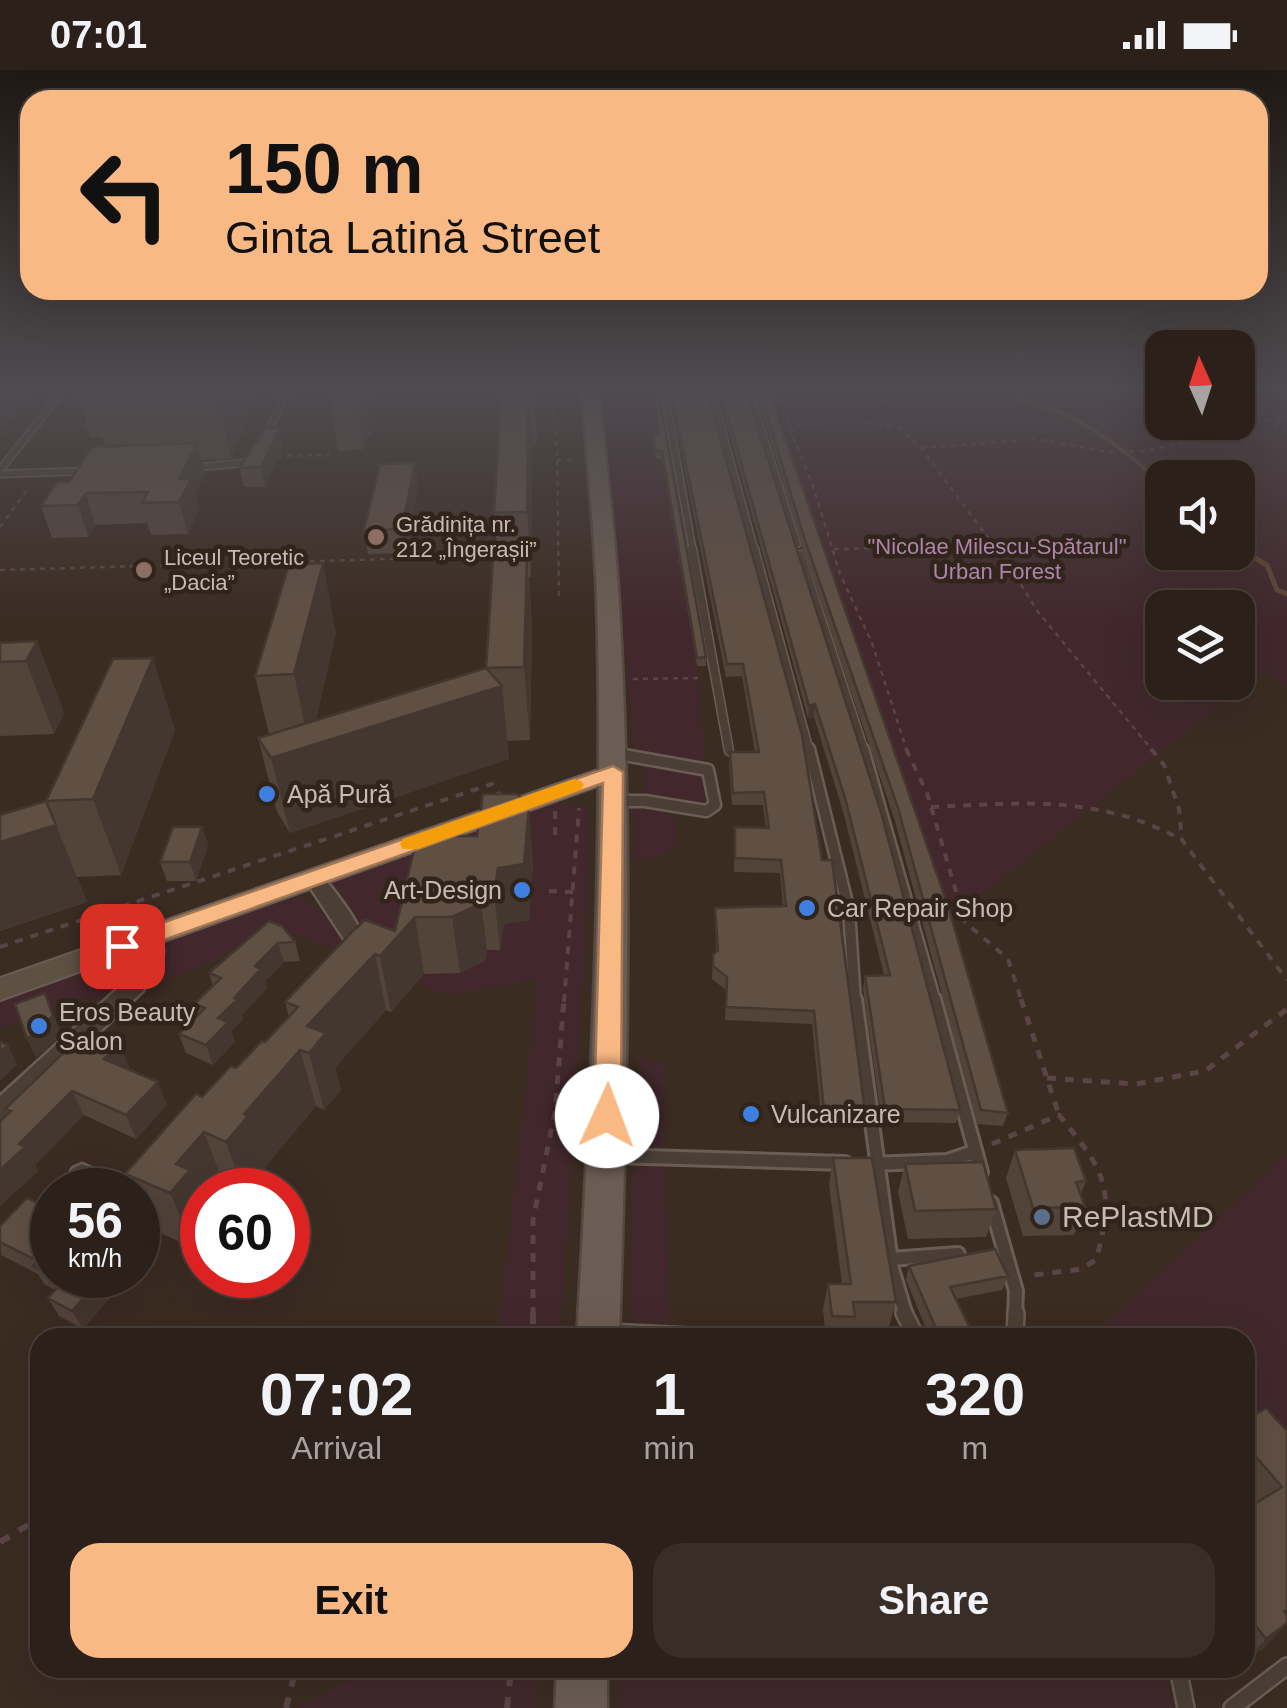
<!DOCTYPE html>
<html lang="en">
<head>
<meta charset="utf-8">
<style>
  :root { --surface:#2c211a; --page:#382e27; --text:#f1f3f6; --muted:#a6a3a2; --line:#483e39; --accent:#f9b984 }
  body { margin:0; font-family:Helvetica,sans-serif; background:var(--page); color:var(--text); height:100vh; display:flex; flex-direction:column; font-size:38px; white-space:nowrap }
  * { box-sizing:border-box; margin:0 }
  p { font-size:32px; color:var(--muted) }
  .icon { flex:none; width:55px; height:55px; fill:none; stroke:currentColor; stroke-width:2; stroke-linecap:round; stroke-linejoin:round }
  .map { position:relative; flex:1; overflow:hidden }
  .panel { position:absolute; left:30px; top:1258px; width:1225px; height:350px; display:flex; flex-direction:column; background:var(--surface); border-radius:30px; box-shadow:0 10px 40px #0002,0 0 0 2px var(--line) }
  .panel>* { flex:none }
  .guide { position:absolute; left:20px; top:20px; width:1248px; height:210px; border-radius:30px; box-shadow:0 10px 40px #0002,0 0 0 2px var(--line); background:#f9b984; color:#111; overflow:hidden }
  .needle { width:65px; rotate:357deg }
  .fabs { position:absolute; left:1145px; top:260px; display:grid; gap:20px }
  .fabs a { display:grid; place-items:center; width:110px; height:110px; border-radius:20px; background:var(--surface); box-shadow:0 10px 40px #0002,0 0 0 2px var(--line); font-size:50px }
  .speed { position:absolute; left:30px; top:1098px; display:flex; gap:20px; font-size:50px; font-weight:700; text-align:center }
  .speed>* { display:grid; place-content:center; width:130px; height:130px; border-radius:50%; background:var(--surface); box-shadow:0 10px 40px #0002,0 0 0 2px var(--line); line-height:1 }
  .speed small { font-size:25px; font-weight:400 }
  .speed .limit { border:15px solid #d22; background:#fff; color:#111 }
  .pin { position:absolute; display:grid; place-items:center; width:85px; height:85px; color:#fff; margin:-42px; border-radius:20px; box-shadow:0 5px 15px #0006 }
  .me { position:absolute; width:110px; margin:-55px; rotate:2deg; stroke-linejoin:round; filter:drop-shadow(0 0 8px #0008) }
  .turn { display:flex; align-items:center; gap:35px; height:210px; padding:0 40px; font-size:45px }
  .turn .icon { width:130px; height:130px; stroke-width:2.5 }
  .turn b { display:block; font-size:70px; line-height:85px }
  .eta { display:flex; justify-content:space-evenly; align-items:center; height:170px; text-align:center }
  .eta b { font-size:60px; font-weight:700; line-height:70px }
  .button { display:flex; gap:20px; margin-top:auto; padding:20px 40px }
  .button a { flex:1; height:115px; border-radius:30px; background:var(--accent); color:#111; font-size:40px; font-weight:700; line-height:115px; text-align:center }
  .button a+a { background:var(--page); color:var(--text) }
  .status { display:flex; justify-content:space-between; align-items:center; height:70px; padding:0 50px; background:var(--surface); direction:ltr }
  .status svg { height:28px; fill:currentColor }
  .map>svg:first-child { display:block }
  .green { fill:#42282c; fill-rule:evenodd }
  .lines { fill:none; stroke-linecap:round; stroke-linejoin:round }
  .stream-far1 { stroke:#604633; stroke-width:4 }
  .stream { stroke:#604633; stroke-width:5 }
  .lane-far4-casing { stroke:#695d54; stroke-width:9 }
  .lane-far3-casing { stroke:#695d54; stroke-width:11 }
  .lane-far2-casing { stroke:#695d54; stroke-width:15 }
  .lane-far1-casing { stroke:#695d54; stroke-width:18 }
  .lane-casing { stroke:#695d54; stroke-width:20 }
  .street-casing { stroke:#695d54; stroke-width:5 }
  .secondary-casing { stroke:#695d54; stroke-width:4 }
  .primary-casing { stroke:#54483f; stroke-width:5 }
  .path-far3 { stroke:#5b4445; stroke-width:2.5; stroke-dasharray:5 5; stroke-linecap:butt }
  .path-far2 { stroke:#5b4445; stroke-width:4; stroke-dasharray:8 8; stroke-linecap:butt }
  .path-far1 { stroke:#5b4445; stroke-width:5; stroke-dasharray:9 9; stroke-linecap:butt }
  .path { stroke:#5b4445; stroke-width:6; stroke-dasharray:11 11; stroke-linecap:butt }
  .lane-far4 { stroke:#4b3f35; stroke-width:6 }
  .lane-far3 { stroke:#4b3f35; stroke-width:8 }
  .lane-far2 { stroke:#4b3f35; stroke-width:10 }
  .lane-far1 { stroke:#4b3f35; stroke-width:12 }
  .lane { stroke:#4b3f35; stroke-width:15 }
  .street { fill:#4b3f35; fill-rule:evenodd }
  .secondary { fill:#5e5043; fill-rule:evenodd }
  .primary { fill:#6b5d53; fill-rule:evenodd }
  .wall { fill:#53443a }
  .shaded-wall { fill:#43372f }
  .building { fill:#604f43; stroke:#43372f; stroke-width:2.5 }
  .route { fill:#f9b984; stroke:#a27856; stroke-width:2.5 }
  .slow { fill:#f59e0b }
  .education-dot { fill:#8d6e63; stroke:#30241b; stroke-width:4 }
  .shop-dot { fill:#3f7fe0; stroke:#30241b; stroke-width:4 }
  .service-dot { fill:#5c6f8a; stroke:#30241b; stroke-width:4 }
  .labels { text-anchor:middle; stroke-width:9; stroke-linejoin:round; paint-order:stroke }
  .far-poi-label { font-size:22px; fill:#c7bbb1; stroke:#30241b; text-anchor:start }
  .far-park-label { font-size:22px; fill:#ad85aa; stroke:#30241b }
  .poi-label { font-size:25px; fill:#c7bbb1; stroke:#30241b; text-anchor:start }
  .near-poi-label { font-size:30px; fill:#c7bbb1; stroke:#30241b; text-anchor:start }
</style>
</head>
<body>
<div class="status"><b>07:01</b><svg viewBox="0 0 49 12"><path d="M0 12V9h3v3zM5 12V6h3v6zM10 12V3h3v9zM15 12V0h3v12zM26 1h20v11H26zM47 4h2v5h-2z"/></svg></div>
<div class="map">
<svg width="1287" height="1638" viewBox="0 0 1287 1638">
  <rect width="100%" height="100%" fill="#3b2c22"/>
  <path class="green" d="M602,321L672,323L653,326L659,372L654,378L609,379Z
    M766,321H1162V352H1238V321H1267L1287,332V618L1265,599L946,854ZM1162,408H1238V482H1162ZM1162,538H1238V612H1162Z
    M654,383L655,388L662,389L697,596L705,694L634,683L609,384Z
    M643,693L702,703L705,734L645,724Z
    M555,732L588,738L587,837L560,1267H498L538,909L448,925L367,894L373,878L329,811Z
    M634,736L657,738L675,748L677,773L664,785L635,791Z
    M296,825L320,839L347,878L339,881L273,857L212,892L151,917L167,872Z
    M127,885L135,897L134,905L87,949L82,946L93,935L89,925L0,958V930Z
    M639,986L663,993L664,1080L638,1074Z
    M1287,1084V1419L1245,1370V1268H1091Z
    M648,1096H665L670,1252L631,1251L633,1103Z
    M370,1598H539L536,1638H298Z
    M622,1598H1165L1172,1638H621Z"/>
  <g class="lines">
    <path class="stream-far1" d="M1011,321C1026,337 1049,336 1068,346C1103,363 1135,388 1162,416
      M1238,478L1244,482"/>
    <path class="stream" d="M1240,479L1267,495L1277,520L1287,524"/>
    <defs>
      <path id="lane-far4" d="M711,321L755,482
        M749,321L797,474
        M665,327L693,482
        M265,368L287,321
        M191,398L253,392
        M0,400L63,321
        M0,404L89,401"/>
      <path id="lane-far3" d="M692,479L729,681
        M754,479L809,681
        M800,485L864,681"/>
      <path id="lane-far2" d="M809,679L849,841L855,932
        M863,679L935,932
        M613,683L708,700L715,735L706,741L645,731H615"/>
      <path id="lane-far1" d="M855,929L892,1199L906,1246
        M934,929L981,1102
        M612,1086L845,1093
        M872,1094L947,1091L974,1082
        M991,1133L1016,1221L1015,1246
        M890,1189L958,1184"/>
      <path id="lane" d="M904,1243L913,1261
        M609,1262L728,1268
        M1015,1268L1016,1243
        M1178,1598L1186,1638
        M1232,1638L1287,1596"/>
      <path id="street" d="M314,801L321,803C336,826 373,862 362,890H348L344,869L304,808Z
        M152,858L162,865L163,883L143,921L8,1048L0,1051V1026L127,910L141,883L142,865Z
        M151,1093L160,1097L164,1104L151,1119L138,1126V1120C115,1120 82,1127 69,1105L73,1098L82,1094L110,1106L126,1107Z"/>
      <path id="secondary" d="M613,695L625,702L622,707L0,930V908Z"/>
      <path id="primary" d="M582,321H598C606,391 615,462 619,532C633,777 627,1022 619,1268H577C591,1023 604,778 597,533C595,462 587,392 582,321Z
        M557,1598H607V1638H555Z"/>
    </defs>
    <use href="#lane-far4" class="lane-far4-casing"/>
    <use href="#lane-far3" class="lane-far3-casing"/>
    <use href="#lane-far2" class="lane-far2-casing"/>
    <use href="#lane-far1" class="lane-far1-casing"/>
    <use href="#lane" class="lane-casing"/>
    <use href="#street" class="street-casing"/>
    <use href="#secondary" class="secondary-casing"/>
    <use href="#primary" class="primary-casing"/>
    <path class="path-far3" d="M551,321L557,382L559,529
      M775,321L814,419L840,504L872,573L907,681
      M880,321L901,359L921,378L1012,500L1038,542L1153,681
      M1238,336L1266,348L1287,364
      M787,356L859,351L901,359
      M367,364L380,361
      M921,378L1037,369L1108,382L1144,381L1239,362L1246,355L1287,346
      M277,386L330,385
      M557,390H577
      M0,457L30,416
      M834,479L919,477L999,483
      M0,500L459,487
      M633,609L703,608"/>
    <path class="path-far2" d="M906,679L927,723L965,852L1008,889L1022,932
      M1151,679L1164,695L1179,739L1182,770L1287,910
      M931,737C1024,733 1097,724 1182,770
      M555,741V766
      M549,821L573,822
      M0,877L492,714L499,724
      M564,932L579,738"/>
    <path class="path-far1" d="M1021,929L1059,1045
      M1047,1008L1136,1014L1205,1001L1287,939
      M992,1074L1059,1045C1105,1101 1116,1118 1096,1190L1081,1199L1027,1206
      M533,1246V1150L555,1042L564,929"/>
    <path class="path" d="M533,1243V1268
      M366,1268L369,1246
      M0,1472L40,1448
      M286,1638L296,1598
      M507,1638L511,1598"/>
    <use href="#lane-far4" class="lane-far4"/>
    <use href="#lane-far3" class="lane-far3"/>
    <use href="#lane-far2" class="lane-far2"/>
    <use href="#lane-far1" class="lane-far1"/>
    <use href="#lane" class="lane"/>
    <use href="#street" class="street"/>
    <use href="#secondary" class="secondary"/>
    <use href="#primary" class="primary"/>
  </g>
  <path class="wall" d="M76,321H261L231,389L201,390L205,403L195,424L199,440L188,464L151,465L147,453L95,455L88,467L52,468L41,436L69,412L105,376L102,367H90Z
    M376,321L364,379L338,381L329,328Z
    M501,321H536L537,373H532L531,507H529L532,557L530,670L507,671L509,689L290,763L277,742L258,668L269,664L255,606L336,562L316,650L486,598L498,489L494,443Z
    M653,321L706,587V596H697L662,389L655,388L653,365H658Z
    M669,321H707L865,1041L862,1055L822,1054L812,954L725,950L726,920L712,909L713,885L716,882L715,838L783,837L780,803L734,802L735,757L766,758L763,735H732L729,695L730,682H755L742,606L726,607Z
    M718,321H746L960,1040L956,1053L882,1052L863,919L865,906L884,905L843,741L814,647L808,648Z
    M756,321H769L1008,1043L1003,1056L977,1054L895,751L802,478Z
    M283,376L265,417H244L239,398Z
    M418,416L406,483L368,484L364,460Z
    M37,571L64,643L54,664L0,666V573Z
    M175,660L121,805L77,807L87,832L0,861V745L46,731Z
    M202,757L208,775L196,811H167L160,792Z
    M414,780L533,791L529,850L504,854L500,880H487L485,891L460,903L424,904L391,942L386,940L335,998L341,1020L324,1040L316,1036L265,1097L267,1102L252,1120H230L225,1118L224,1120H202L194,1178L151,1159L138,1131V1120H133L125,1104L202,1027L265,972L289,947L285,932L395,861Z
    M269,851L295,872L300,891L284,892L265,911L267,918L242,945L243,949L231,961L235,972L213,995L186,983L179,964L198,945L194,934L213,916L209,903Z
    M119,973L129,997L128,999L167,1035L136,1069L84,1045L35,1095L38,1101L0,1136L8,1044L5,1039Z
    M1015,1080L1086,1111L1081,1124L1085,1137L1074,1165L1023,1166L1006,1108Z
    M833,1088L896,1232L889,1257H852L850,1268H826L823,1239L828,1214H842L829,1114Z
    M905,1094L996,1139L986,1167L908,1169L898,1122Z
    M0,1156L52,1205H130L83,1259L59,1246L48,1228L55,1220L44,1214L38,1204L1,1185Z
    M909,1196L1008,1206L1002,1220L956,1229L975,1268H930L906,1210Z
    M1245,1351L1287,1361L1266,1576L1245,1591V1440L1250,1437L1245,1431Z"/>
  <path class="shaded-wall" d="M0,321H34L35,322L0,366Z
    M221,321H261L231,389L218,328Z
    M357,321H376L364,379L356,326Z
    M528,321L532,373L531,507L527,442Z
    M534,321H536L537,373Z
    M280,358L283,376L265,417L261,397Z
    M197,373L205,403L195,424L199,440L188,464L179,432V409Z
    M415,393L418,416L406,483L402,459Z
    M86,423L95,455L88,467L78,435Z
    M527,489L532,557L530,670L524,597Z
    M323,493L336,562L310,676L502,616L509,689L290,763L271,688L309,676L294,604Z
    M37,571L64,643L54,664L26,591Z
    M153,588L175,660L121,805L93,729Z
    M815,634L814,647L808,648L809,636Z
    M529,736L533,791L529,850L504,854L500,880L494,824L498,798Z
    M56,755L87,832L0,861V772Z
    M202,757L208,775L196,811L190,792Z
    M480,824L487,880L485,891L460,903L452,847Z
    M415,847L424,904L391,942L380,886Z
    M278,873L284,892L265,911L267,918L242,945L243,949L231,961L235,972L213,995L206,975L218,948L234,928L255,896Z
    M375,884L386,940L335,998L341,1020L324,1040L309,983L307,956Z
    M45,923L62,965L36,988L27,969Z
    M119,973L129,997L114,1013L104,989Z
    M8,975L17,995L0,1011V982Z
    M300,980L316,1036L265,1097L267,1102L252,1120H244L226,1072L244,1044Z
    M158,1012L167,1035L136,1069L126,1045Z
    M72,1021L84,1045L35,1095L38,1101L0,1136V1100L19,1074Z
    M204,1062L225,1118L224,1120H202V1168L194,1178L170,1123L176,1094Z
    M104,1205H130L83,1259L72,1241Z
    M1287,1553L1266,1576L1245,1591L1266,1569Z"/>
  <path class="building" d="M165,321H221L218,328L92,332L99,323Z
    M331,321H357L356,326L329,328Z
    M501,321H528L527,442L494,443Z
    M653,321H658L706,587L697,588L662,381H655L653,365H659Z
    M671,321H707L802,665L822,790H832L865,1041H824L814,941L726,937L727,907L713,896V885L718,880L715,838L786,836L781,790L735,788V757L769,758L764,722L733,723L730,682H759L743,594H727Z
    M721,321H746L881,742L960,1040L885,1039L865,906L890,905L845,728L815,634L809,636Z
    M760,321H769L948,836L1008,1043L981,1040L898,738L804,467Z
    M265,358H280L261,397L239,398Z
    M197,373L179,409H191L179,432L142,433L148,422L86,423L78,435L41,436L57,412H69L92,377Z
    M415,393L402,459L364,460L380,394Z
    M527,489L524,597L486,598L493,490Z
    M323,493L294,604L255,606L289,495Z
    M37,571L26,591L0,592V573Z
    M153,588L93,729L46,731L113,589Z
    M486,598L502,616L271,688L258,668Z
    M483,724H517L529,736L524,794L498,798L494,824H480L478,835L452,847H415L380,886L375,884L307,956L326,963L309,983L300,980L244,1044L248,1046L226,1072L204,1062L176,1094L190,1100L170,1123L125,1104L196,1024L202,1027L231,996L236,998L262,971L265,972L298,937L285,932L354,860L365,850L395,861L414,780L439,766H477Z
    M46,731L56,755L0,772V745Z
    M173,757H202L190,792H160Z
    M269,851L282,856L295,872L278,873L255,896L261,899L234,928L237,930L218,948L228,952L206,975L179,964L205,938L194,934L221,908L209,903Z
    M45,923L53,946L27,969L15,934Z
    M87,960L119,973L104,989L158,1012L126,1045L72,1021L19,1074L25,1077L0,1100V1051L11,1041L5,1039Z
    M0,972L8,975L0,982Z
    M1074,1078L1086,1111L1076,1112L1085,1137L1033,1138L1015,1080Z
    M833,1088H872L896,1232H853L855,1247L832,1246L828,1214H851Z
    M983,1092L996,1139L915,1141L905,1094Z
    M27,1128L52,1139V1205H104L72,1241L48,1228L63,1211L33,1196L38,1191L0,1172V1156Z
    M995,1179L1008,1206L950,1217L975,1268H940L909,1196Z
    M1266,1338L1287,1361V1540L1284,1541L1287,1545V1553L1266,1569L1245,1542V1440L1282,1417L1245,1374V1351Z"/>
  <linearGradient id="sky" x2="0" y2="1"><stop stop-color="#201813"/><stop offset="0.58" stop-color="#4f4b4f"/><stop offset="1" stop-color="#4f4b4f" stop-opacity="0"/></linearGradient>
  <rect width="1287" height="550" fill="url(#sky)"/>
  <path class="route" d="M613,696L623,702L621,1046L617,1054L607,1057L598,1054L594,1046L603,713L130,882L122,884L110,876L113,870Z"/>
  <path class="slow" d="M574,709L581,711L584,715L581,720L418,779H403L400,774L403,769Z"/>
  <g class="education-dot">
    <circle cx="376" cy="467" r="10"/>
    <circle cx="144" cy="500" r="10"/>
  </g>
  <g class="shop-dot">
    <circle cx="267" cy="724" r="10"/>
    <circle cx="522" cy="820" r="10"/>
    <circle cx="807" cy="838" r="10"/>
    <circle cx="39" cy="956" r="10"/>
    <circle cx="751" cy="1044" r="10"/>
  </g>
  <circle class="service-dot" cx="1042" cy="1147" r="10"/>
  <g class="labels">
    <g class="far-poi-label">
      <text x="396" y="462">Grădinița nr.<tspan x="396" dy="25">212 „Îngerașii”</tspan></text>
      <text x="164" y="495">Liceul Teoretic<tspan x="164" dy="25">„Dacia”</tspan></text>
    </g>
    <g class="far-park-label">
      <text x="997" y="484">"Nicolae Milescu-Spătarul"<tspan x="997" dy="25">Urban Forest</tspan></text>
    </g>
    <g class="poi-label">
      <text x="287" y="733">Apă Pură</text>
      <text x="502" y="829" text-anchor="end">Art-Design</text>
      <text x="827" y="847">Car Repair Shop</text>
      <text x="59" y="951">Eros Beauty<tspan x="59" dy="29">Salon</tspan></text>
      <text x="771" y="1053">Vulcanizare</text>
    </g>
    <g class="near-poi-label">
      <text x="1062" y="1157">RePlastMD</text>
    </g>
  </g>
</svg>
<div class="fabs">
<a><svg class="needle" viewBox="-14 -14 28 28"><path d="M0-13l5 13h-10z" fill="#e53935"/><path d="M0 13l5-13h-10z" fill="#a6a3a2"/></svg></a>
<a><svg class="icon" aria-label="sound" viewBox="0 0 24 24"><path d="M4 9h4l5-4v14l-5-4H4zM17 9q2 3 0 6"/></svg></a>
<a><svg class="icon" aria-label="layers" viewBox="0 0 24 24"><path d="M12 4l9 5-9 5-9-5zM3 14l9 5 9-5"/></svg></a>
</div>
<div class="speed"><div>56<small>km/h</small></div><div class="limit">60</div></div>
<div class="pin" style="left:122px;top:876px;background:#d93025"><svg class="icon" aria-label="arrive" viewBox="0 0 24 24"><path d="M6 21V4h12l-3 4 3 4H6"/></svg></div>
<svg class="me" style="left:607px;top:1046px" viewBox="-20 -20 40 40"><circle r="19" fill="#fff"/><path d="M0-13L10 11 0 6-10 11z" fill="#f9b984"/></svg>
<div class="guide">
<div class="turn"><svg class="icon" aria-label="left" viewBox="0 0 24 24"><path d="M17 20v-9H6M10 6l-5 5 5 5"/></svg><div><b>150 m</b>Ginta Latină Street</div></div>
</div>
<section class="panel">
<div class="eta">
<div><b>07:02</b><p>Arrival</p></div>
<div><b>1</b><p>min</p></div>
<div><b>320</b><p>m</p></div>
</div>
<div class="button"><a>Exit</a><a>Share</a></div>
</section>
</div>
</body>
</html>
